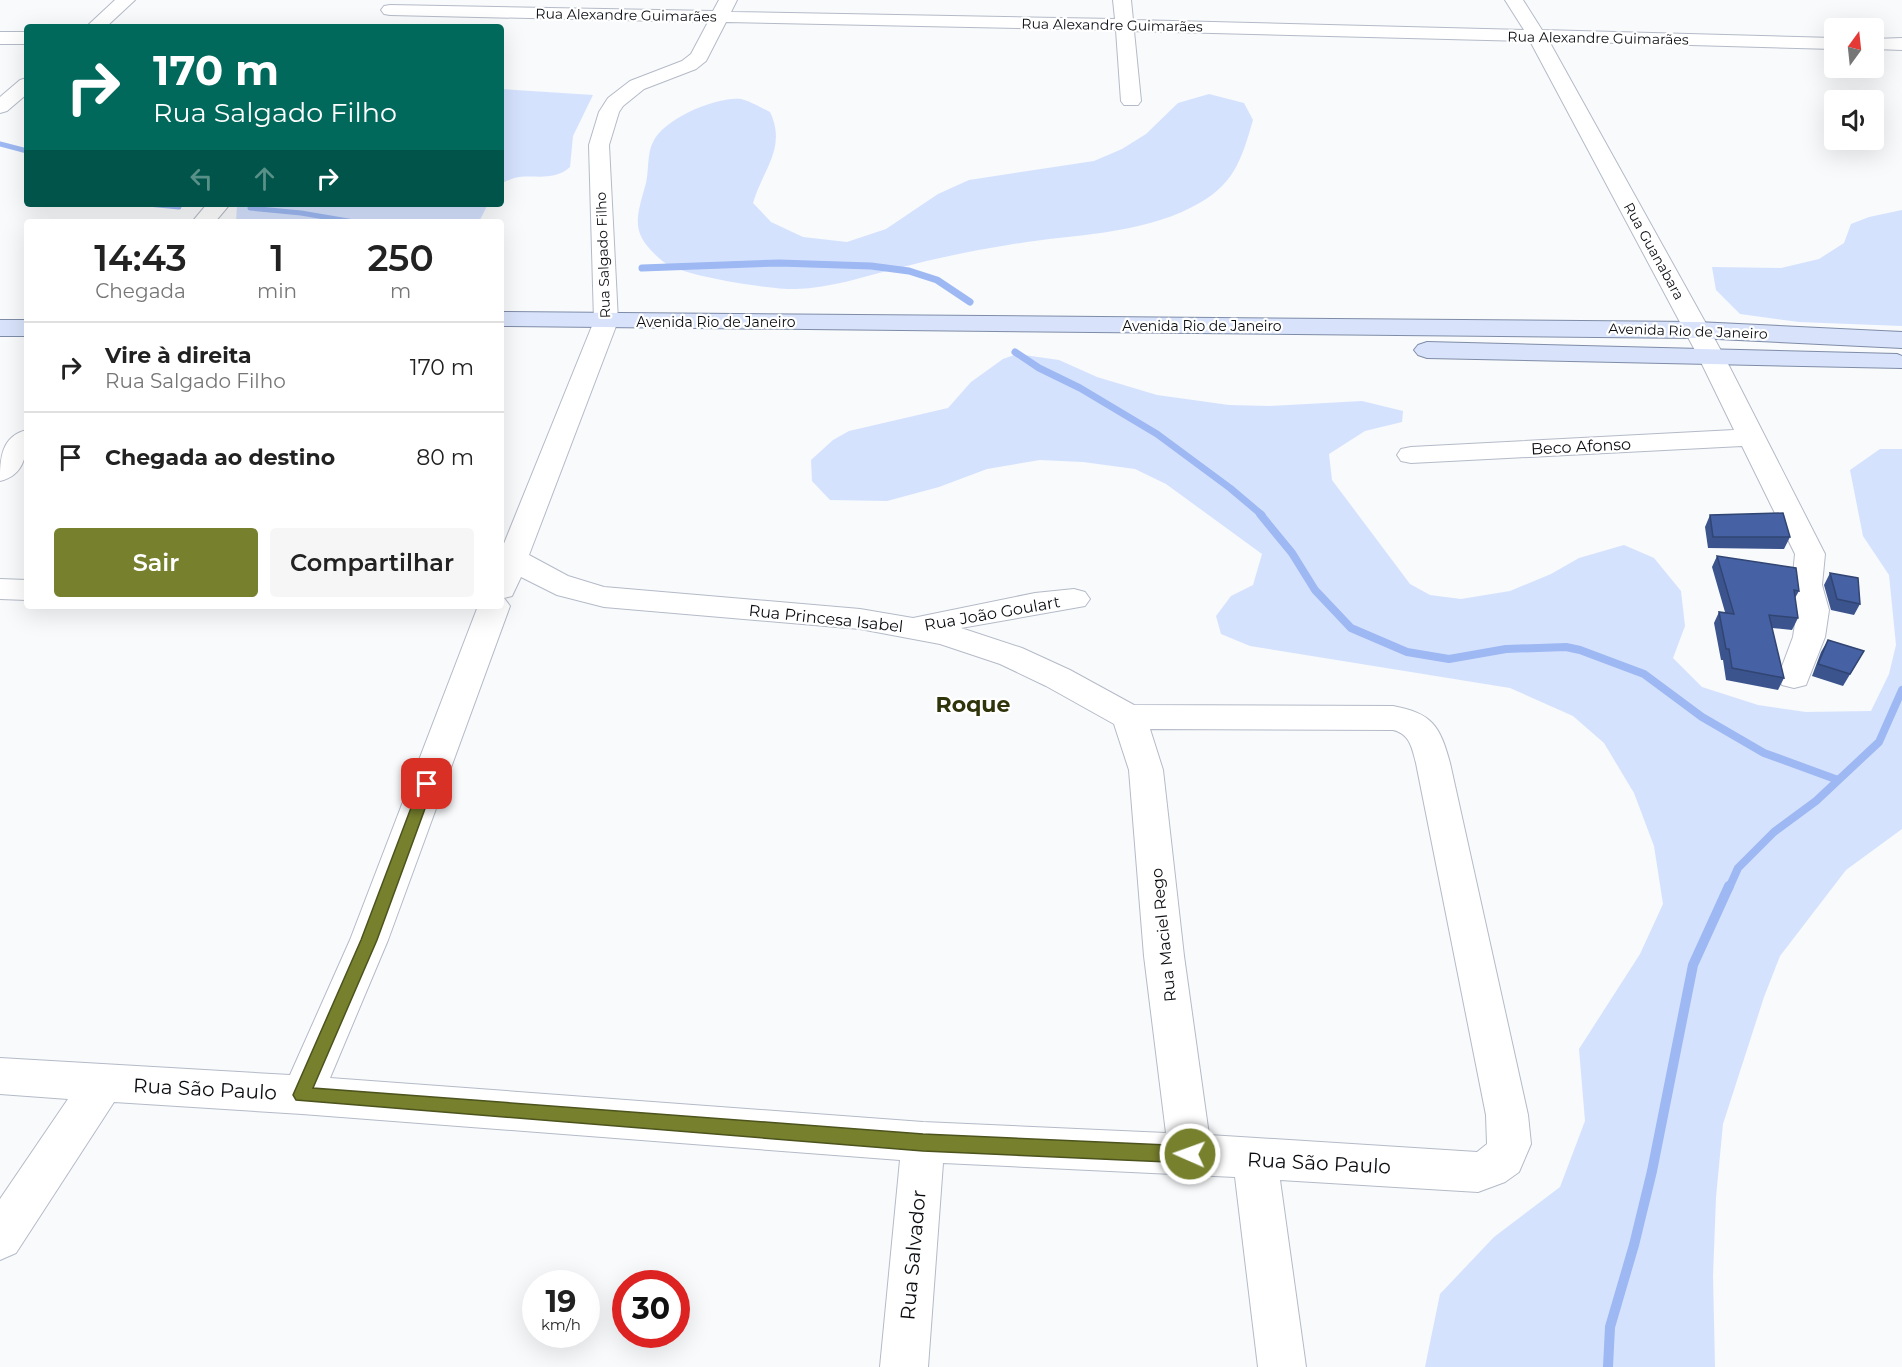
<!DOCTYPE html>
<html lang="pt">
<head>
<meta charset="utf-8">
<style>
  :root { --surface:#fff; --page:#f6f6f6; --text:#222; --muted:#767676; --line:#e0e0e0; --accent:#77802c }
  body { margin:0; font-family:Montserrat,sans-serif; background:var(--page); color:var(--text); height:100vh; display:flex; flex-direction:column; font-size:22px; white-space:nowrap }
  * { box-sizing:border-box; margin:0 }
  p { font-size:20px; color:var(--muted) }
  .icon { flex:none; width:33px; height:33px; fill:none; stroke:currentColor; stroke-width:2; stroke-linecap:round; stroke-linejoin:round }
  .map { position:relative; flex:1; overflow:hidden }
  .drawer { position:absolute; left:24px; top:219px; width:480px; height:390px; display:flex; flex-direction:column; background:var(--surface); border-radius:6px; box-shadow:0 6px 24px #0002 }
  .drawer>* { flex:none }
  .guide { position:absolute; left:24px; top:24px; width:480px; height:183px; border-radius:6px; box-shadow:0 6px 24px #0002; background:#00695c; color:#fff; overflow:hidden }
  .needle { width:39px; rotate:15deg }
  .buttons { position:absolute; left:1824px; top:18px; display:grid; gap:12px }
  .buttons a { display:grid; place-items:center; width:60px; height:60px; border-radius:6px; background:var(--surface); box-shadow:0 6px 24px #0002; font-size:30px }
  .speed { position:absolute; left:522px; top:1270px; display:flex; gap:12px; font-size:30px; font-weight:700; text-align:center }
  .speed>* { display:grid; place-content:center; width:78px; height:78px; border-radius:50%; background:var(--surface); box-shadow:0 6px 24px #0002; line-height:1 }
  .speed small { font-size:15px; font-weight:400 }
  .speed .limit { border:9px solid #d22; background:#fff; color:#111 }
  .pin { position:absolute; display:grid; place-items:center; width:51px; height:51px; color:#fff; margin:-26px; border-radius:12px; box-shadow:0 3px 9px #0006 }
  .me { position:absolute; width:66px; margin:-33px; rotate:272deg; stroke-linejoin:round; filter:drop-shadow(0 0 4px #0008) }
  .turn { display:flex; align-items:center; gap:21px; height:126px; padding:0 30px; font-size:27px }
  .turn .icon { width:78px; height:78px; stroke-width:2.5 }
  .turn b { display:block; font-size:42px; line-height:51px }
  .lanes { display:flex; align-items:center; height:57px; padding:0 30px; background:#0003; justify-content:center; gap:30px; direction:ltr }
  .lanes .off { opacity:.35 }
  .eta { display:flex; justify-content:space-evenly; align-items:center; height:102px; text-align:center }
  .eta b { font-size:36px; font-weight:600; line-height:42px }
  .primary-button { display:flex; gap:12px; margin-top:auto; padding:12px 30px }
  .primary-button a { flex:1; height:69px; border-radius:6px; background:var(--accent); color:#fff; font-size:24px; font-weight:600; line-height:69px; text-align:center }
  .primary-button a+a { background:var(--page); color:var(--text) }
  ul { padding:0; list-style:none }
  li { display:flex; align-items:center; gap:18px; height:90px; padding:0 30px; border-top:2px solid var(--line) }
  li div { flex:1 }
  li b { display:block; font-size:22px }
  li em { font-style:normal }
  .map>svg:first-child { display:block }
  .green { fill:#d5e2fe }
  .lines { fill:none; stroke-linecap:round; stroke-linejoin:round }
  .stream-far3 { stroke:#9db8f2; stroke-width:5 }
  .stream-far2 { stroke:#9db8f2; stroke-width:7 }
  .stream-far1 { stroke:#9db8f2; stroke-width:8 }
  .stream { stroke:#9db8f2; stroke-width:10 }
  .minor-casing { stroke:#b4bac7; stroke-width:2 }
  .major-casing { stroke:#7f8ca7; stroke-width:2 }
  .minor { fill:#fff; fill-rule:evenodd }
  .major { fill:#d8e3fb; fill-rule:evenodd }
  .wall { fill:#3c548d }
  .building { fill:#4662a4; stroke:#314573; stroke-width:1.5 }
  .route { fill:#77802c; stroke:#4d531d; stroke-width:1.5 }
  .labels { text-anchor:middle; stroke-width:4.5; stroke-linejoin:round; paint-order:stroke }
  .far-street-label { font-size:14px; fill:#0b0d11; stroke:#fff }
  .street-label { font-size:16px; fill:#0b0d11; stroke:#fff }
  .near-street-label { font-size:20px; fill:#0b0d11; stroke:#fff }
  .district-label { font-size:22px; font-weight:bold; fill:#2f340b; stroke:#fff }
</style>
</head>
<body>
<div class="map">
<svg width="1902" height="1367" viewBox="0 0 1902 1367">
  <rect width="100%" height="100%" fill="#f8fafc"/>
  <path class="green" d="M501,89L593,95L573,136L570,167C554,181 538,175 519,177C513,178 506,181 501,184Z
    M1209,94L1244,103L1253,120C1241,161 1234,186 1192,207C1136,236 1069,234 1008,245C970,251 932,259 895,269C862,277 831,288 796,289C772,290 683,276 665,263C630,235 635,222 646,183C649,170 647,153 653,142C663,119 717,96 741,99C750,101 761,108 770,112C787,148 763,169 753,203L771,222L803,237L847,242L886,229L938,194L969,180L1094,161L1122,149L1146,134L1178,103Z
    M240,204H488L479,222H236L237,206Z
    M1902,210V326L1799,322L1740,314L1716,290L1712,267L1781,268L1819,259L1844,243L1851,224L1869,217Z
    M1017,354L1059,360L1097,377L1157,395L1229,405L1269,406L1362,401L1403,411L1402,422L1365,431L1329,454L1332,480L1410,584L1430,595L1461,599L1510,591L1551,574L1579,558L1624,545L1654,558L1681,591L1685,626L1673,658L1702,687L1758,705L1806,712L1871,711L1889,674L1896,645L1889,575L1863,536L1850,470L1880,449H1902V829L1846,870L1780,956L1764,997L1723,1124L1716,1197L1713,1276L1715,1367H1425L1440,1294L1494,1237L1560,1187L1585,1121L1579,1049L1640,954L1663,904L1654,846L1634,793L1604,743L1573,716L1510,688L1250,646L1221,634L1216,616L1231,596L1253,585L1262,554L1166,484L1135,469L1083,462L1040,460L987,469L939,487L887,501L830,500L812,481L811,460L833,440L849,431L948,408L971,382L1003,359Z"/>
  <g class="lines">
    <path class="stream-far3" d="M0,144L27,151
      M148,204L179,207
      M250,208L301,213L354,222"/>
    <path class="stream-far2" d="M642,268L779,263L871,266L909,271L937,280L970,302
      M1015,352L1039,368L1080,388L1157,434L1230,488L1262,515"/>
    <path class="stream-far1" d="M1260,514L1292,553L1315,590L1351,628L1407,652L1449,659L1506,649L1566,647L1580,650L1644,674L1702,717L1764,753L1838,780
      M1729,888L1738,868L1774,832L1816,801L1879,742L1902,690"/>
    <path class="stream" d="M1608,1367L1610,1327L1634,1245L1652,1171L1693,965L1729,886"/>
    <defs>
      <path id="minor" d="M115,0H135L106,27H86Z
        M719,0H737L731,12L1115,19L1113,0H1131L1133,20L1524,30L1505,0H1523L1542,30L1834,38V49L1549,41L1724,356L1825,554L1822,585L1829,610L1825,637L1806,685L1794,688L1782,685L1778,677L1793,637L1797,610L1792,585L1795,554L1742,446L1411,463L1401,461L1397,455L1401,449L1411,447L1734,430L1698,356L1530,41L1134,31L1141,101L1138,105H1124L1121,101L1116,30L726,22L706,61L696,69L644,89L623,106L619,112L609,145L618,321L529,555L568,576L604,587L860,609L913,618L1035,593L1074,589L1085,592L1090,599L1085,606L961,628L1022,648L1070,670L1134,705L1393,706C1432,713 1440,726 1450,763L1528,1115L1531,1144L1519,1172L1505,1182L1478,1192L1280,1180L1306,1367H1258L1235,1177L943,1163L928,1367H880L900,1160L302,1114L114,1102L16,1253L0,1260V1199L68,1099L0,1094V1058L290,1075L350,940L478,606H501V551L594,321L589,145L599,112L608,98L630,81L682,61L691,54L708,22L390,15L384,14L381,10L384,6L390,5L713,11ZM521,577L557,595L604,607L860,629L940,644L1000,664L1046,686L1114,724L1129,770L1144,956L1166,1133L923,1122L330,1078L388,940L510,606L504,598L512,596ZM1150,729L1393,730C1410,734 1412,748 1416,763L1486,1115L1487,1144L1477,1152L1209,1135L1184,956L1163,770Z
        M0,32H27V44H0Z
        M1902,38V50L1874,49V39Z
        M27,78V94L7,111L0,113V97L20,80Z
        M207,204H230L215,222H192Z
        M27,430C27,452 26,475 0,481C0,459 1,436 27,430Z
        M0,579L27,580V600L0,599Z"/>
      <path id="major" d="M501,312L1697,322L1902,332V348L1697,338L501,326Z
        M0,320H27V336H0Z
        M1427,342L1897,354L1902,356V368L1427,358L1418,355L1414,350L1418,345Z"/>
    </defs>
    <use href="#minor" class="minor-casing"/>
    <use href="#major" class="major-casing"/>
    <use href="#minor" class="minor"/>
    <use href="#major" class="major"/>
  </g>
  <path class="wall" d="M1710,515L1790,537L1784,549L1708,548L1705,527Z
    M1717,556L1799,591L1795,598L1798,618L1792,630L1772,628L1784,678L1778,690L1726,680L1723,660H1721L1714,623L1719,612H1725L1712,567Z
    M1830,573L1860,604L1854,615L1831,610L1824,585Z
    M1828,640L1864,651L1843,686L1812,676L1821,652Z"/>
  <path class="building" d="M1783,513L1790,537H1713L1710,515Z
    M1717,556L1796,568L1799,591L1794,590L1798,618L1769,615L1784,678L1732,668L1729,649H1726L1719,612L1734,614Z
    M1830,573L1858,578L1860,604L1837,599Z
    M1828,640L1864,651L1850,674L1818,664Z"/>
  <path class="route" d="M427,778L432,780L434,784L377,940L313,1088L923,1134L1190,1146L1196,1149L1199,1154L1196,1160L1190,1163L923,1151L296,1100L293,1095L361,940L420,784L422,780Z"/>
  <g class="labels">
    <g class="far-street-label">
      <text transform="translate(626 15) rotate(1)" y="5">Rua Alexandre Guimarães</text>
      <text transform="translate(1112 25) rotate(1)" y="5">Rua Alexandre Guimarães</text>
      <text transform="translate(1598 38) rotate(1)" y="5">Rua Alexandre Guimarães</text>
      <text transform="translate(1654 251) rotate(61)" y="5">Rua Guanabara</text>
      <text transform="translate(603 255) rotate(-92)" y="5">Rua Salgado Filho</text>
      <text x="716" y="327">Avenida Rio de Janeiro</text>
      <text x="1202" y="331">Avenida Rio de Janeiro</text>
      <text transform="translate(1688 331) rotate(2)" y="5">Avenida Rio de Janeiro</text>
    </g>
    <g class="street-label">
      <text transform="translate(1581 446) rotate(-3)" y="6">Beco Afonso</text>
      <text transform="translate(992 613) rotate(-10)" y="6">Rua João Goulart</text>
      <text transform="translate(826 618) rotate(6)" y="6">Rua Princesa Isabel</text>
      <text transform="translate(1163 935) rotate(-96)" y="6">Rua Maciel Rego</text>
    </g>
    <g class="near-street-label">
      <text transform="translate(205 1089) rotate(3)" y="7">Rua São Paulo</text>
      <text transform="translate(1319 1163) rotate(3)" y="7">Rua São Paulo</text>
      <text transform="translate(913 1255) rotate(-85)" y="7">Rua Salvador</text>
    </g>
    <g class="district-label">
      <text x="973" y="712">Roque</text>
    </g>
  </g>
</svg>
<div class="buttons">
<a><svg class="needle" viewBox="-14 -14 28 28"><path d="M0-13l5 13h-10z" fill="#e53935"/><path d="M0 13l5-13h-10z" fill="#767676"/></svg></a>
<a><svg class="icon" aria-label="sound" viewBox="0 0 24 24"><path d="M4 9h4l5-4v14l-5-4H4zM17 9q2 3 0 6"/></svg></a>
</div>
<div class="speed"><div>19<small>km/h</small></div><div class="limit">30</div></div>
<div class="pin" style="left:427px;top:784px;background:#d93025"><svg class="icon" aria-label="arrive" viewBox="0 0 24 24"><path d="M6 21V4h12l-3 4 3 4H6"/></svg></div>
<svg class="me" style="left:1190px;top:1154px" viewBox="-20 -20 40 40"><circle r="17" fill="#77802c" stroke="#fff" stroke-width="3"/><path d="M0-11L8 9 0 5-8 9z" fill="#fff"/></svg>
<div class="guide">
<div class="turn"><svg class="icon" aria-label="right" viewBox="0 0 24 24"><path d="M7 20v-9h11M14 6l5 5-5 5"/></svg><div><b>170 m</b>Rua Salgado Filho</div></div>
<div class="lanes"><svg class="icon off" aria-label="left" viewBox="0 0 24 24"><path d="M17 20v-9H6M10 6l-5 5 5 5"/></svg><svg class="icon off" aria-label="ahead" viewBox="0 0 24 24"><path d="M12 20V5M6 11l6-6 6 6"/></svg><svg class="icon" aria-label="right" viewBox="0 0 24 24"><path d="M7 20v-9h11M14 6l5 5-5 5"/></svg></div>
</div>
<section class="drawer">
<div class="eta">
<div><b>14:43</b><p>Chegada</p></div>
<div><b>1</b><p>min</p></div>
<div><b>250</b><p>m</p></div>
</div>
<ul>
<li><svg class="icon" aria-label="right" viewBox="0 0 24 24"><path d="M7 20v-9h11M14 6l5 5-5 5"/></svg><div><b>Vire à direita</b><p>Rua Salgado Filho</p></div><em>170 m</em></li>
<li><svg class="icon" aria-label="arrive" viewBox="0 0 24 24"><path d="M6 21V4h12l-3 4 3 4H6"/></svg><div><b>Chegada ao destino</b></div><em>80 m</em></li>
</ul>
<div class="primary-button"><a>Sair</a><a>Compartilhar</a></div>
</section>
</div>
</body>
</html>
